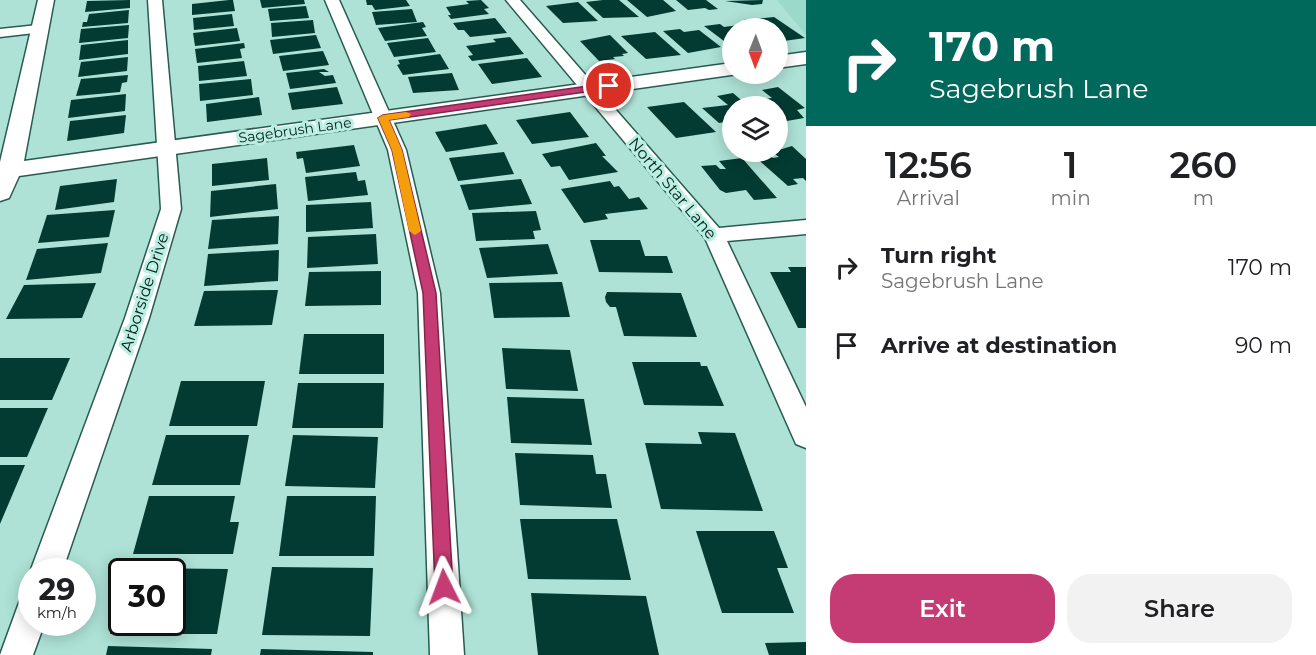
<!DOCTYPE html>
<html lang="en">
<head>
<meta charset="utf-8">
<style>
  :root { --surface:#fff; --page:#f2f2f2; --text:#202124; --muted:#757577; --accent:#c53b74 }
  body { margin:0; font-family:Montserrat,sans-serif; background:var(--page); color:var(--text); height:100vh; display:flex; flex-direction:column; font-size:22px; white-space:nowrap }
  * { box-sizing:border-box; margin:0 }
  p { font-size:20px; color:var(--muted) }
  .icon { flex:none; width:33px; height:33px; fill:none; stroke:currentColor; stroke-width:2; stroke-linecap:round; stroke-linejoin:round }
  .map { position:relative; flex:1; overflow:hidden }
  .panel { display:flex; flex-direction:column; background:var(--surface); width:510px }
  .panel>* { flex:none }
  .banner { background:#00695c; color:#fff; overflow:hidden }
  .needle { width:39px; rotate:181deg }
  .tools { position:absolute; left:722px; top:18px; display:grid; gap:12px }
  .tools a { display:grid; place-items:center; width:66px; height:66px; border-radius:50%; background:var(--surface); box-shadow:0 3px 15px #0003; font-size:30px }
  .speed { position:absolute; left:18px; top:558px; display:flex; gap:12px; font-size:30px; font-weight:700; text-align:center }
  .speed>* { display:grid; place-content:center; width:78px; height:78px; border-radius:50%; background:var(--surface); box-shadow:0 3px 15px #0003; line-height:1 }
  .speed small { font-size:15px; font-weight:400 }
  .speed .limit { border:3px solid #111; border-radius:9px; background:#fff; color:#111 }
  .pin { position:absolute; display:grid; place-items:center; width:51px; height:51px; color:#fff; margin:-26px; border:3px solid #fff; border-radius:50%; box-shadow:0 2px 6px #0007 }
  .me { position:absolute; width:66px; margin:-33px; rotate:357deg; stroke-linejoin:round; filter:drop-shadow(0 0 4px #0008) }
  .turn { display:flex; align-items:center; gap:21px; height:126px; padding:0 24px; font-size:27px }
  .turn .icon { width:78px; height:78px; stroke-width:2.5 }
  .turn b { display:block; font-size:42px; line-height:51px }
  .eta { display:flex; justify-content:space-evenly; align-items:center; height:102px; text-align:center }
  .eta b { font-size:36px; font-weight:600; line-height:42px }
  .button { display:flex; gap:12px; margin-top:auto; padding:12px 24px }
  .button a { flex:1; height:69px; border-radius:24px; background:var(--accent); color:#fff; font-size:24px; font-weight:600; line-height:69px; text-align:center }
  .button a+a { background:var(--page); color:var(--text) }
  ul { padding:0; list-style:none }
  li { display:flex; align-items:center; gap:18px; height:78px; padding:0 24px }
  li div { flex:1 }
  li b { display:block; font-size:22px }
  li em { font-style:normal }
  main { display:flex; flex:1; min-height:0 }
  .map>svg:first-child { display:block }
  .built { fill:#9bd9cb }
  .building { fill:#033b32 }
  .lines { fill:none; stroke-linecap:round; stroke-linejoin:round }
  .minor-casing { stroke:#295b51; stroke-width:3 }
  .tertiary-casing { stroke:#295b51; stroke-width:3 }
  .minor { fill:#fff; fill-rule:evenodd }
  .tertiary { fill:#fff; fill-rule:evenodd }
  .route { fill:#c53b74; stroke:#80264b; stroke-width:1.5 }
  .slow { fill:#f59e0b }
  .labels { text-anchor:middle; stroke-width:6; stroke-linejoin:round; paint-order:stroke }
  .far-street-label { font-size:14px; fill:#0a1e1a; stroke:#baefe3 }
  .street-label { font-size:16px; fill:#0a1e1a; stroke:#baefe3 }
</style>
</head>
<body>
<main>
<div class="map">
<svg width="806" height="655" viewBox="0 0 806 655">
  <rect width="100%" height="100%" fill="#aee2d6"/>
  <path class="built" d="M777,0H806V35Z"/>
  <path class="building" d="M130,0V8L85,12L87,1Z
    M229,0H233L235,11L192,15V4Z
    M260,0H304L305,4L262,8Z
    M366,0H406L410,6L375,10L372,5H367Z
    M481,0L489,8L484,9L489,14L451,19L448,15H451L446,7L469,4L466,1Z
    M603,0H619L639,17L603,18L586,2Z
    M627,0H663L676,11L647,17Z
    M676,0H706L718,9L709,10L705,8L688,10Z
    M763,0L762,4L752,5L725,1Z
    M578,2L598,21L563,23L546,6Z
    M306,6L309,18L270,21L268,9Z
    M412,9L417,22L376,25L372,12Z
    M129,10L128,23L82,27L83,22H87L89,14Z
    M232,14L234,26L194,30L193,18Z
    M774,17L805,38L777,42V28H754L743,20Z
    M495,18L507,33L470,37L464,30H458L453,23Z
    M313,20L315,33L272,37L271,23Z
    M423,22L426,27L422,28L427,36L385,41L378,28Z
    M720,24L724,27L739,25L744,28H732V47L704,26Z
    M129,25L128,38L79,43L81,29Z
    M237,28L240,41L195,46L193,33Z
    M680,29L684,32L699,30L721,47L688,53L663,31Z
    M655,32L681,55L646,59L621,36Z
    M316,35L321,48L273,54L270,40Z
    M610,35L628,53L622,54L624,56L613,57L615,59L599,61L580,41Z
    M510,37L524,54L472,61L468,56L473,55L466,46L496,42L493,39Z
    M428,38L436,52L394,57L387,43Z
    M128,40V54L79,60L81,45Z
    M244,43L245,48L240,49L242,58L197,63L195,49Z
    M323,51L329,65L283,71L279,56Z
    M440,54L449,69L403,75L397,65L400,64L398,60Z
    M128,57L127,71L78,77L81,62Z
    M527,58L542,77L492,84L478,64Z
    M244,61L247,76L199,81L198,66Z
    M324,69L329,72H319L325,76L333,75L336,83L290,89L286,73Z
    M452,73L459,90L413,93L408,77Z
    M128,75L127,82L122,83L120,92L76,96L81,79Z
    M251,79L253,95L200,101L199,84Z
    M337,87L343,104L292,110L288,93Z
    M778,87L805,108L797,110L804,118L781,122L777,119V106H763L757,101L758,99L772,98L762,90Z
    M733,93L748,106H732V129L725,122L719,123L702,108L728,105L717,96Z
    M126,94L125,111L68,118L71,100Z
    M259,97L262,115L207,122L206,104Z
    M684,102L716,132L676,138L647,107Z
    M570,112L589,137L532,144L516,120Z
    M126,115L124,133L67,141L70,121Z
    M486,124L498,144L446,152L435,132Z
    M596,143L606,156H602L618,172L569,180L560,166L551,167L542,154Z
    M354,145L360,166L306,173L303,158L297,159L296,152Z
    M792,146L806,159V181L803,178L793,179L798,184L788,186L754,156L768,154L773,158L779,157L772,152Z
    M504,152L514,174L458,181L449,158Z
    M267,158L269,180L212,186V164Z
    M742,158L777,198L754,200L746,190L726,193L720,190L701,166L716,165L720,169H726L719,161Z
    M356,172L358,181L365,180L368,195L308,201L305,177Z
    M117,179L114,202L55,210L60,186Z
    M521,179L532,204L469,210L460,185Z
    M610,181L614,187L619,186L629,199L639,197L648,209L605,214L608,219L584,223L561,189Z
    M276,184L278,209L210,217L211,191Z
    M371,202L373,228L306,232V205Z
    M115,210L109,237L38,243L47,215Z
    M536,211L541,230L533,231L535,239L476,241L472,213Z
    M279,216L278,244L208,249L212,220Z
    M376,234L378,264L307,268L308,237Z
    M590,240H640L645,256H667L673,273L599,272Z
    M108,243L101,273L26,280L37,249Z
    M548,244L558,274L487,278L479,248Z
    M279,250L278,281L204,286L208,254Z
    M788,267H806V328H798L770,272H791Z
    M381,271V305L305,306L309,272Z
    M562,282L570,317L494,318L489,283Z
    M96,283L82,318L6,319L24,285Z
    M278,290L272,325L194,326L204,291Z
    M607,292L681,293L697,337L624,336L616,307H610L606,302L605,297Z
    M304,334H384V374H299Z
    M502,348L570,350L578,391L506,389Z
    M0,358H70L52,400H0Z
    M632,362H700L701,366H707L724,406L644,405Z
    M181,381H265L257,426H169Z
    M298,383H384L383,428H292Z
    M507,397L584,399L592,445L511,443Z
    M0,408H48L27,457H0Z
    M698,432L735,433L763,511L661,509L645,443L702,444Z
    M166,435H249L240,485H152Z
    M293,435L378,437L375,488L285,486Z
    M515,453L593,455L596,474H606L612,508L520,505Z
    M0,465H25L0,524Z
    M149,496H235L230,522H239L233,554H133Z
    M287,496H376L374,556H279Z
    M520,519H617L631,580L528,579Z
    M696,531H774L788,568H777L794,613H722Z
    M272,567L373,568L370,636L262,635Z
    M129,568L228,569L217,634H110L121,597L122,622H172V572H128Z
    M531,593L646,596L659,655H538Z
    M806,642V655H769L765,643Z
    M108,646L212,649L211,655H106Z
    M261,649L373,652V655H260Z"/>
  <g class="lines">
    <defs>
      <path id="minor" d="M148,0H162L181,209L149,318L62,572H32V575L30,572L125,318L161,209Z
        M325,0H339L406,150L440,293L464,655H430L418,293L388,150Z
        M506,0H520L719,228L806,220V234L727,241L806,407V448L796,444L705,238Z
        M38,25L45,29L43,32L0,37V29Z
        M32,596V622H45L33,655H0L20,600Z"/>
      <path id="tertiary" d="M38,0H54L24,161L732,63V74H738L19,176L9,198L0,201V162Z
        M806,52V64L777,68V56Z"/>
    </defs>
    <use href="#minor" class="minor-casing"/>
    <use href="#tertiary" class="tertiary-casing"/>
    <use href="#minor" class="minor"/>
    <use href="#tertiary" class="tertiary"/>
  </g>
  <path class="route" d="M609,83L614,86L613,88L389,120L402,150L436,293L453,587L450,594L444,596L437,594L435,587L423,293L392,150L378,118L383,115Z"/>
  <path class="slow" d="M406,112L411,114L409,117L389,120L402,150L421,231L415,235L409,231L392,150L378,118L383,115Z"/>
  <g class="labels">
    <g class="far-street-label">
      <text transform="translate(295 130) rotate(-8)" y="5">Sagebrush Lane</text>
    </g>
    <g class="street-label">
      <text transform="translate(673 188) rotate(50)" y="6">North Star Lane</text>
      <text transform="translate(144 292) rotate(-72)" y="6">Arborside Drive</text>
    </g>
  </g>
</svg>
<div class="tools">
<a><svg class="needle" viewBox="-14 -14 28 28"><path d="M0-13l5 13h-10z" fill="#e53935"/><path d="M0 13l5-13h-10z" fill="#757577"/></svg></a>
<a><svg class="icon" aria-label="layers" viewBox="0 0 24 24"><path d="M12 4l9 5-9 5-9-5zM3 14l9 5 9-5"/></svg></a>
</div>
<div class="speed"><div>29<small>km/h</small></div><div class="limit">30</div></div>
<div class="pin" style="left:609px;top:86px;background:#d93025"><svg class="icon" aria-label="arrive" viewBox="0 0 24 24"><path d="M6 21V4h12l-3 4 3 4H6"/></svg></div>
<svg class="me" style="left:444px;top:587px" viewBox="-20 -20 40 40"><path d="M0-17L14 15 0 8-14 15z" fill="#c53b74" stroke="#fff" stroke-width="4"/></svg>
</div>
<section class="panel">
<div class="banner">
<div class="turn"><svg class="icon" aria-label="right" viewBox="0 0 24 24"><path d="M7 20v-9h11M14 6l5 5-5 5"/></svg><div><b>170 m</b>Sagebrush Lane</div></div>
</div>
<div class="eta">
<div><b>12:56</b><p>Arrival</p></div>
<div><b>1</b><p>min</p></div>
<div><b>260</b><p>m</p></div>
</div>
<ul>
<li><svg class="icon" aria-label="right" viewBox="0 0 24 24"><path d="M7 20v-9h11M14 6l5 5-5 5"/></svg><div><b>Turn right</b><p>Sagebrush Lane</p></div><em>170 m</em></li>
<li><svg class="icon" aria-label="arrive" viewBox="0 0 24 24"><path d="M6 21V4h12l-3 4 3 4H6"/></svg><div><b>Arrive at destination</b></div><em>90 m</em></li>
</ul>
<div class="button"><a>Exit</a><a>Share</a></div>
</section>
</main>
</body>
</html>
